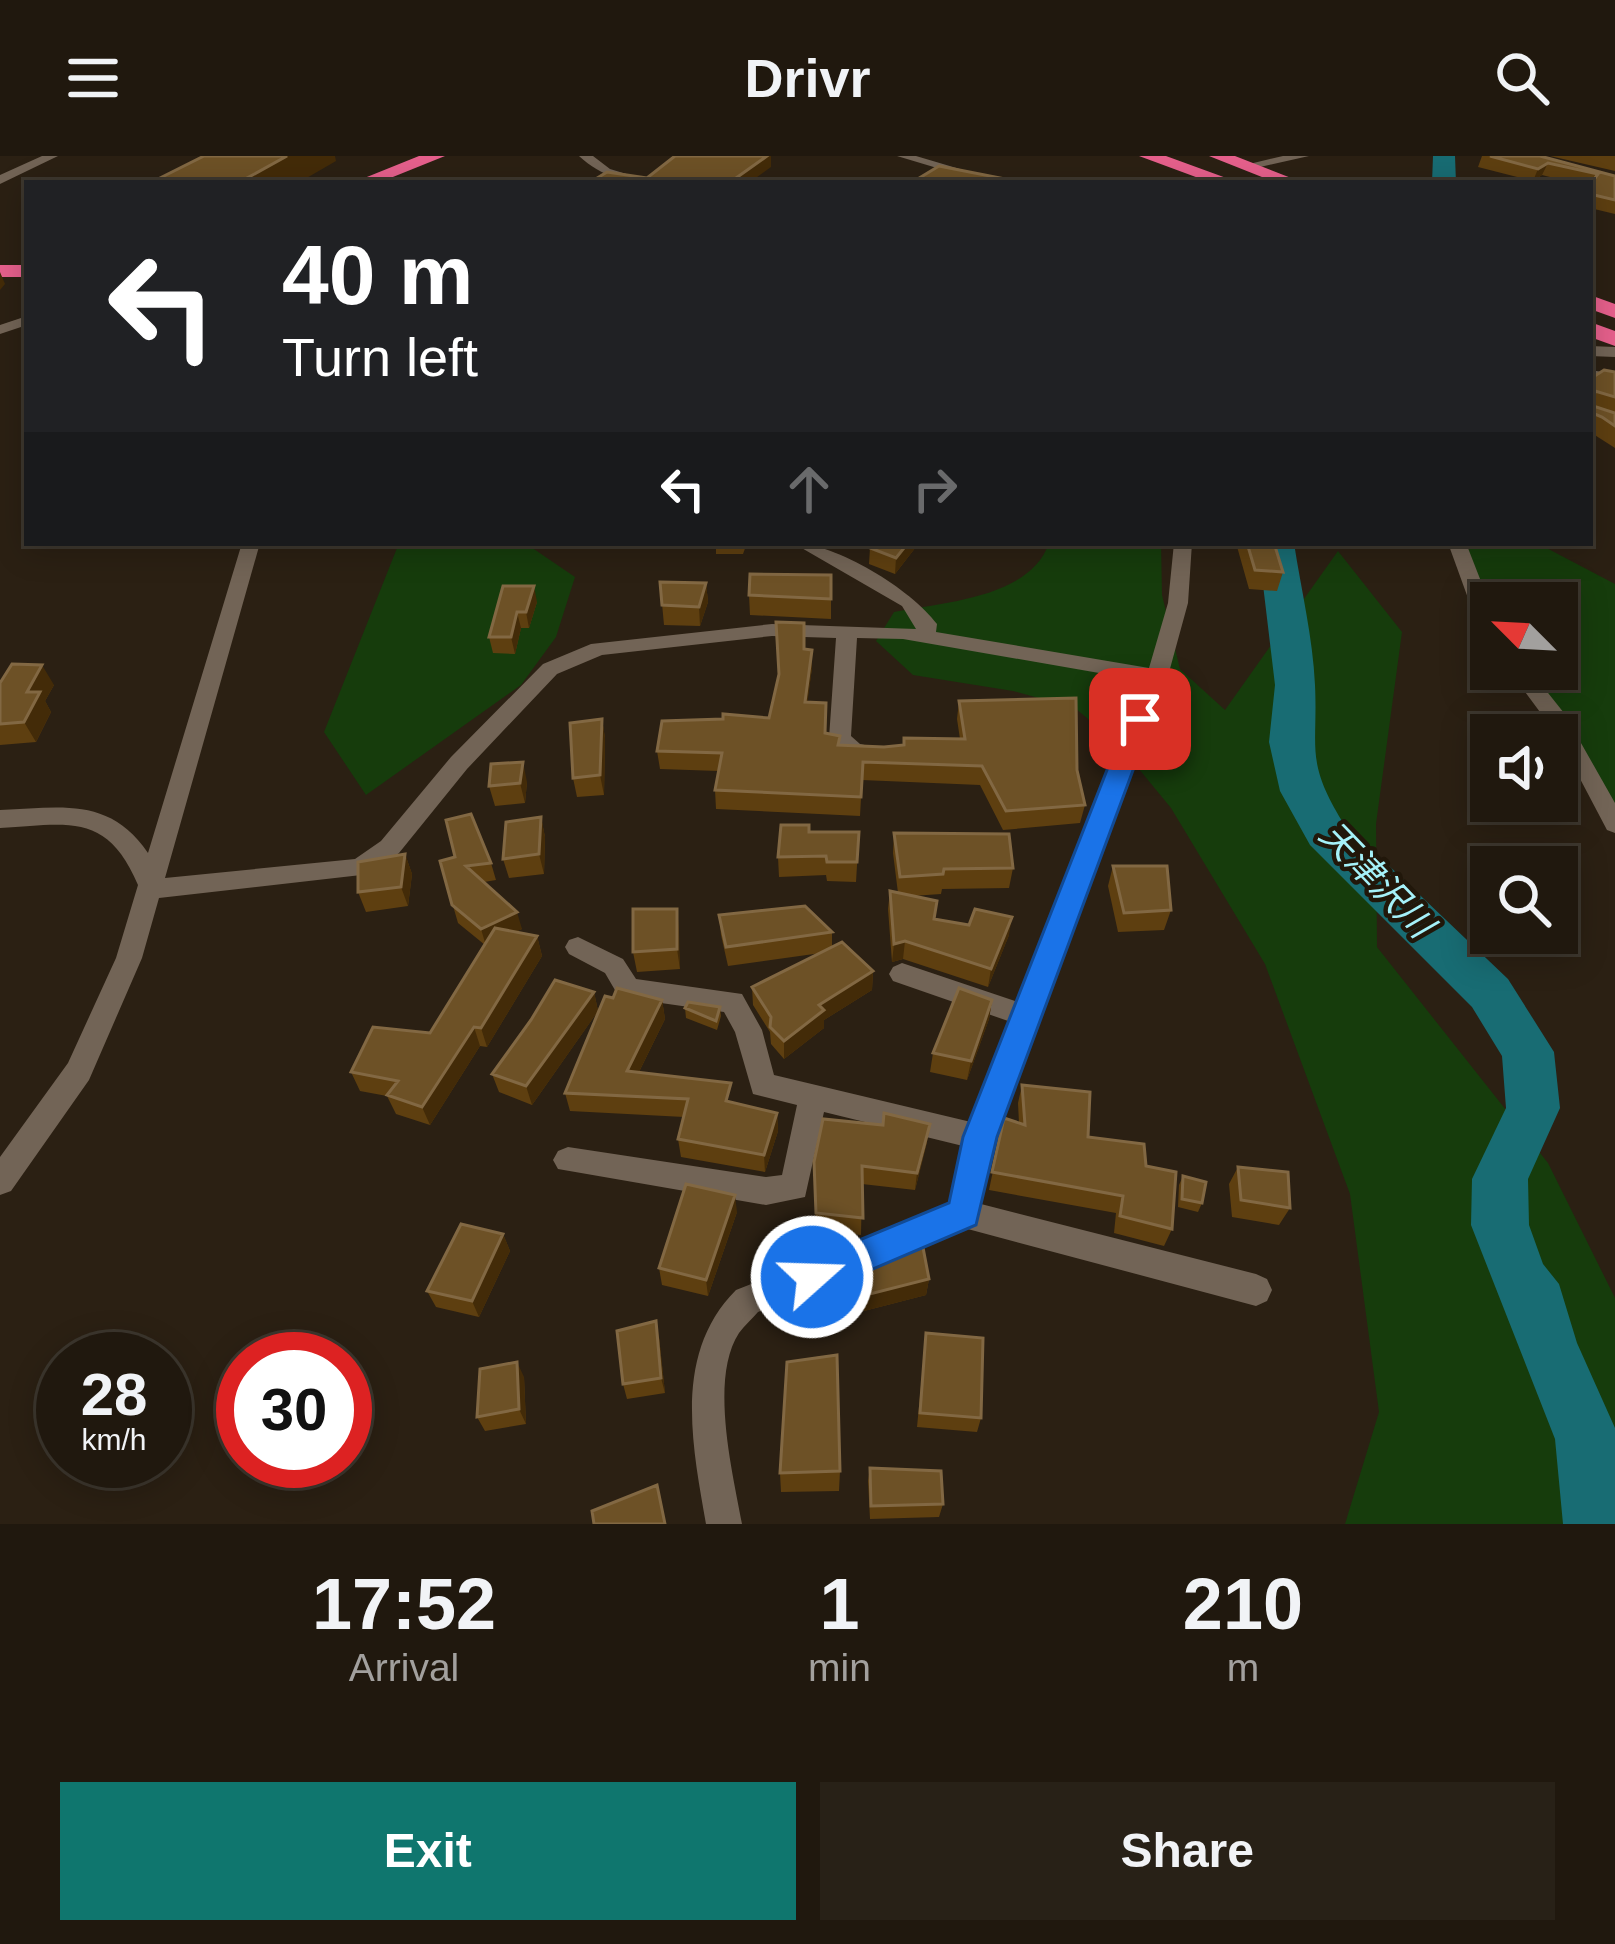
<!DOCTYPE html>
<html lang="en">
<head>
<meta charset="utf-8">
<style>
  :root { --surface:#20180e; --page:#282117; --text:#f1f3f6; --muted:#a2a09e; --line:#3d372e; --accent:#0f766e }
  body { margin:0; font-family:Arial,"Noto Sans JP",sans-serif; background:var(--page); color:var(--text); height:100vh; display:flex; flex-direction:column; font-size:45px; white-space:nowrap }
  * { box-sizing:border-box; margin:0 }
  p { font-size:39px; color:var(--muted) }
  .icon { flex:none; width:66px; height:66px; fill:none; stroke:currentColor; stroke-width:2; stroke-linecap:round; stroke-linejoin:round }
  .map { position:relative; height:1368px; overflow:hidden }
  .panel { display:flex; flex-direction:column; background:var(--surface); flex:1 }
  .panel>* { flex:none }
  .top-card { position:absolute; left:24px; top:24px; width:1569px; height:366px; border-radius:0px; box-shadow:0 6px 30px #0003,0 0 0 3px var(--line); background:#202124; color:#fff; overflow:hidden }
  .needle { width:78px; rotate:294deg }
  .fabs { position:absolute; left:1470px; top:426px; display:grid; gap:24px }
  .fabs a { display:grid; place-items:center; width:108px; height:108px; border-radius:0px; background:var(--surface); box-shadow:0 6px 30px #0003,0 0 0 3px var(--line); font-size:60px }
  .speed { position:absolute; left:36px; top:1176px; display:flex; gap:24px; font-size:60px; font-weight:700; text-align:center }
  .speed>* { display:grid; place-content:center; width:156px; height:156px; border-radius:50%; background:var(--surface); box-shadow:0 6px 30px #0003,0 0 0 3px var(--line); line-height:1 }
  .speed small { font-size:30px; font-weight:400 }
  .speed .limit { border:18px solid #d22; background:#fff; color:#111 }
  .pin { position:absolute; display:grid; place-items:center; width:102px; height:102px; color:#fff; margin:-51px; border-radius:24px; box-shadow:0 6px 18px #0006 }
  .me { position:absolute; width:132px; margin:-66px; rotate:70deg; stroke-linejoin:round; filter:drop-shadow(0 0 9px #0008) }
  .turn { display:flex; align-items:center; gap:42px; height:252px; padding:0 60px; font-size:54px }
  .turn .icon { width:156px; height:156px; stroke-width:2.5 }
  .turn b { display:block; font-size:84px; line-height:102px }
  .lanes { display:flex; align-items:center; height:114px; padding:0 60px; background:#0003; justify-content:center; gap:60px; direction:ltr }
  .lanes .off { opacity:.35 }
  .eta { display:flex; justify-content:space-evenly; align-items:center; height:204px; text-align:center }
  .eta b { font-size:72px; font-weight:700; line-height:84px }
  .button { display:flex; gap:24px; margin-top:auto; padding:24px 60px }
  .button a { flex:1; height:138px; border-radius:0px; background:var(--accent); color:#fff; font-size:48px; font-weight:700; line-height:138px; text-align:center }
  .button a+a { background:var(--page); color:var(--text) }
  header { display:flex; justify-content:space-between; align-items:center; height:156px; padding:0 60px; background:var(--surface); font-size:54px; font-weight:700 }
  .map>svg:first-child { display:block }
  .green { fill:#163c0c }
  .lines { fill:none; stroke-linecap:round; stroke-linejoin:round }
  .river { fill:#186c73; fill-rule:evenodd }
  .minor { fill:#726456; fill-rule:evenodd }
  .highway { fill:#e6608c; fill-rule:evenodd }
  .wall { fill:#5e3f10 }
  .shaded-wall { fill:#432b08 }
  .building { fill:#6d5126; stroke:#826843; stroke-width:3 }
  .route { fill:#1a73e8; stroke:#114b97; stroke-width:3 }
  .labels { text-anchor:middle; stroke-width:9; stroke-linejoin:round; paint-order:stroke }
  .water-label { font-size:36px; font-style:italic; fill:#a5f1f9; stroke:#21170a }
</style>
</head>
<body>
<header><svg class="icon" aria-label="menu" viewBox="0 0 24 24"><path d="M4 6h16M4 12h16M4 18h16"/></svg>Drivr<svg class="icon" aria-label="search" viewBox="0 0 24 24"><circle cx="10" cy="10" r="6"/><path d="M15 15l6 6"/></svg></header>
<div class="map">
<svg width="1615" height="1368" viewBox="0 0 1615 1368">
  <rect width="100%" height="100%" fill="#2b2013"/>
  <path class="green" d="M399,387H525L575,421L556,481L521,529L366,639L324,576Z
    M1049,387H1161L1162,439L1180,513L1225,554L1338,395L1402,476L1376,668L1377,791L1548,1007L1615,1142V1368H1345L1379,1256L1350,1038L1265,808L1171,652L1120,590L1075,552L1013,535L913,519L876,485L894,456C944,446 1030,442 1049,387Z
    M1488,387H1537L1615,428V652L1530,513H1557V447H1491V457L1467,394Z"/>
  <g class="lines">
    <path class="river" d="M1433,0H1455L1456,27H1432Z
      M1258,387H1294C1301,433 1313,482 1315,529C1318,593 1305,604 1342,665L1508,823L1554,896L1560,952L1528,1023L1529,1069L1543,1108L1559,1128L1577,1187L1615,1272V1368H1563L1555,1283L1471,1069L1472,1023L1506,952L1502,900L1472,851L1310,689L1280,635L1269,586L1275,529Z"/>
    <path class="minor" d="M42,0H58L0,28V19Z
      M579,0H593L610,13L656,27C625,27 602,21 579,0Z
      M897,0H916L1007,27H987Z
      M1283,0H1309L1247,14L1241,10Z
      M27,160V169L0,178V169Z
      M1590,190L1615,191V201L1590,200Z
      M1590,214L1615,218V228L1590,224Z
      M242,387H260L165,722L355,703L381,685L451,601L543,508L591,488L772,468L916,473L902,450L793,387C836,387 911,433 937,468L936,476L1149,512L1168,447L1174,387H1192L1188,447L1168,520L995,981L981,1048L1256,1118L1267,1123L1272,1134L1267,1145L1256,1150L964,1072L758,1156C752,1163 744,1170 739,1177C709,1223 733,1318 742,1368H706C692,1288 673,1197 736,1134L951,1049L963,990L824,956L805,1041L766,1049L558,1013L553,1004L558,995L568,991L766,1021L782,1019L797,949L753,938L735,876L724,856L619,841L605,817L569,798L565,791L569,784L578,781L623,803L636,823L742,838L762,874L774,919L971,966L1011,866L893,825L889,818L893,811L902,807L1018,846L1145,525L903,483L857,482L851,580L860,588L884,593L887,598L884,603C862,609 842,600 829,582L836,482L772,480L602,499L557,518L467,613L399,697L370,718L159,742L142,802L89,924L11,1035L0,1039V1001L68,907L116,802L138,729C107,656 69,668 0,672V654C61,652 109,640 148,697Z
      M1448,387H1466L1491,451V484L1481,478Z
      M1508,513H1529L1564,557L1615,647V677L1607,674L1557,579Z"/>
    <path class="highway" d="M419,0H445L378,27H352Z
      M1139,0H1166L1240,27H1212Z
      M1209,0H1235L1304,27H1277Z
      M0,109H27V121H0Z
      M1590,139L1615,148V162L1590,153Z
      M1590,166L1615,175V190L1590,181Z"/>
  </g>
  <path class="wall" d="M1482,0H1540L1615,20V58L1590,52V27H1574L1542,19L1533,25L1478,11Z
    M1550,0H1615V15Z
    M1615,216V292L1590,276V223Z
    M716,387H747L743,398H716Z
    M875,387H919L895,418L869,408L870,392Z
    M1122,387H1156L1155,391Z
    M1236,387H1274L1283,416L1277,435L1249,433Z
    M831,419V463L750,459L749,439Z
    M660,426L706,427L708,446L700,470L664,469Z
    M503,430L537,446L529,472H521L515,498L493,497L489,481Z
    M804,493L812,494V512L807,546L825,577L839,589L884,591L960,583L957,563L959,545L1077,614L1085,649L1080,667L1003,674L980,629L862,624L860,660L716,653L715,634L719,615L660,613L657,595L769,562Z
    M0,527L54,529L45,545L51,556L36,586L0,589Z
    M602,563L605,582L604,639L577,641L573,622Z
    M527,626L525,647L495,650L489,630Z
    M541,661L545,681L544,718L509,722L503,703Z
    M809,676H859L856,726L827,725L826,719L779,721L778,701Z
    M894,677L1013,712L1009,732L942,733L941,738L912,740L935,763L1009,779L988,831L903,803L892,806L888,753L890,735L898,737L893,697Z
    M405,698L412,718L408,750L366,756L358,736Z
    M455,701L491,707L496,724L484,726L522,773L515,776L537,780L542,800L487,891L480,890L430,969L396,958L387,940L360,935L351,916L430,877L485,789L458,767L440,705Z
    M1113,710L1171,754L1164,774L1118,776L1108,730Z
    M677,753L680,813L637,816L633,796Z
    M719,759L832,776V791L873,815L872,834L824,864V872L784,903L771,888L770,876L753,849L752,831L821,797L728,810L721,779Z
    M594,836L598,855L532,949L499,936L492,918Z
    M662,844L665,863L639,916L732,946L777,957L778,975L765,1016L681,1001L678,983L684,961L570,955L565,937Z
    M992,844L989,863L967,924L930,916L933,897Z
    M720,851L721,860L717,874L686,862L685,852Z
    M1022,929L1088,981L1146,1010L1172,1073L1164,1090L1114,1077L1116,1057L989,1034L1004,962L1019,967L1018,947Z
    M927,986L915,1034L862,1028L861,1079L816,1074L814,1023Z
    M1238,1011L1290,1052L1279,1069L1232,1061L1229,1028Z
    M1183,1020L1202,1047L1198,1056L1178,1051L1179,1029Z
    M737,1056L708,1140L662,1129L659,1112Z
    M503,1078L510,1095L479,1161L436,1151L427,1135Z
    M857,1104L929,1123L926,1139L864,1155L856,1121Z
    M926,1177L981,1262L977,1276L917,1271Z
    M659,1181L665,1237L627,1243L623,1228Z
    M524,1221L526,1268L485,1275L477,1261Z
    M870,1312L943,1348L939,1361L870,1363L868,1325Z
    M840,1315L839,1335L781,1336L780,1317Z"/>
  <path class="shaded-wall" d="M287,0H335L336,5L298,27H251L249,21Z
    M767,0H771V11L749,27H729Z
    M1548,7L1542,19L1533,25L1538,13Z
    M0,116L5,128L0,134Z
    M908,387H919L895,418L896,402Z
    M706,427L708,446L700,470L699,451Z
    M534,430L537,446L529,472L526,456Z
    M517,456L521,472L515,498L511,481Z
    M812,494V512L805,565V546Z
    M42,509L54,529L45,545L51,556L36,586L24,566L27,536Z
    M602,563L605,582L604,639L600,619Z
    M523,606L527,626L525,647L520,627Z
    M541,661L545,681L544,718L539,698Z
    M405,698L412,718L408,750L401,731Z
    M677,753L679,772L680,813L677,793Z
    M517,756L522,773L486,790L481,773Z
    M1012,761L1009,779L988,831L991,813Z
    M537,780L542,800L487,891L481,872Z
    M905,785L903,803L892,806L894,788Z
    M873,815L872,834L824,864V872L784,903V885L819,849Z
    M594,836L598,855L532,949L526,930Z
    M662,844L665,863L630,934L627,915Z
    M992,844L989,863L967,924L971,905Z
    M474,871L480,890L430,969L422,951Z
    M777,957L778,975L765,1016L764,999Z
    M930,968L927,986L915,1034L917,1017Z
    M735,1039L737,1056L708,1140L706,1124Z
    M503,1078L510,1095L479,1161L472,1145Z
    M929,1123L926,1139L864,1155L866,1139Z
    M656,1165L659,1181L665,1237L661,1222Z
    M517,1206L524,1221L526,1268L519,1253Z"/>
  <path class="building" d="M204,0H287L249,21L267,27H150Z
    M675,0H767L729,27H589L607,16L647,22Z
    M1490,0H1540L1615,20V44L1590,38V29L1598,18L1548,7L1538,13Z
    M939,10L1026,27H919L921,26L916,24Z
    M1604,214L1615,216V241L1595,235L1593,250L1615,257V270L1602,261L1590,256V223Z
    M875,387H908L896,402L870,392Z
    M1247,387H1274L1283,416L1255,414Z
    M750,418L831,419V443L749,439Z
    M660,426L706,427L699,451L662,449Z
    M503,430H534L526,456H517L511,481H489Z
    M776,466L804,467V493L812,494L805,546L826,547L825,577L840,580L838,589L884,591L904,589V582L965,583L959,545L1076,542L1077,614L1085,649L1006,655L982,610L863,606L861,641L715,634L722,597L657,595L662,565L723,563V558L769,562L779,518Z
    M12,508L42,509L27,536H40L24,566L0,568V527Z
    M602,563L600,619L573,622L570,567Z
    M523,606L520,627L489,630L491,608Z
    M471,658L491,707L466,710L517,756L481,773L452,749L440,705L455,701L446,664Z
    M541,661L539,698L503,703L506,666Z
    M781,669H809V676H859L857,706H827L826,700L778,701Z
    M894,677L1009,678L1013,712L944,713L943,718L900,721Z
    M405,698L401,731L358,736V706Z
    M1113,710H1167L1171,754L1124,757Z
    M890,735L937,745L934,763L969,769L975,753L1012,761L991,813L905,785L894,788Z
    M805,750L832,776L726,791L719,759Z
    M633,753H677V793L633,796Z
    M495,772L537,780L481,872L474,871L422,951L387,939L398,925L351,916L373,871L430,877Z
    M842,786L873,815L819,849L824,854L784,885L770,871L771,861L752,831Z
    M555,824L594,836L526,930L492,918L531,864Z
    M617,832L662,844L627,915L731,927L726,945L777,957L764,999L678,983L688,943L565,937L605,840L613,842Z
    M959,832L992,844L971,905L933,897Z
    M688,846L720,851L716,865L685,852Z
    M1022,929L1090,936L1088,981L1144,988L1146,1010L1176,1016L1172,1073L1120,1060L1123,1040L992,1016L1004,962L1025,969Z
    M884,957L930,968L917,1017L862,1010L863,1062L816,1057L814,1006L823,963L883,969Z
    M1238,1011L1288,1016L1290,1052L1241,1044Z
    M1183,1020L1206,1026L1202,1047L1182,1043Z
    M686,1028L735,1039L706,1124L659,1112Z
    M461,1068L503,1078L472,1145L427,1135Z
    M921,1081L929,1123L866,1139L857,1104Z
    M656,1165L661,1222L623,1228L617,1175Z
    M926,1177L983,1182L981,1262L920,1257Z
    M837,1199L840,1315L780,1317L787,1206Z
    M517,1206L519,1253L477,1261L480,1213Z
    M870,1312L941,1315L943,1348L871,1350Z
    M657,1329L665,1368H594L592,1355Z"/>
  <path class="route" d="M1140,555L1152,563L997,981L976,1069L812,1139L799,1133L794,1121L799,1109L949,1047L963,981L1127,563Z"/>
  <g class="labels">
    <g class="water-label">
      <text transform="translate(1377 723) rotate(46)" y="13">天津沢川</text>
    </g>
  </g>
</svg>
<div class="fabs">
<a><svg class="needle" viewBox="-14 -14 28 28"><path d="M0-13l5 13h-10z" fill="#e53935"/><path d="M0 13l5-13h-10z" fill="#a2a09e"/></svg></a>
<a><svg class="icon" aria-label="sound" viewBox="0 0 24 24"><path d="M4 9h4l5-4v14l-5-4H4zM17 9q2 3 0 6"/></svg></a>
<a><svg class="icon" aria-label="search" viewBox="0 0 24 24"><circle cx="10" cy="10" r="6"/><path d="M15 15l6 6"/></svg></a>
</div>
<div class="speed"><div>28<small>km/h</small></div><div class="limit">30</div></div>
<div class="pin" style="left:1140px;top:563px;background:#d93025"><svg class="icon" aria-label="arrive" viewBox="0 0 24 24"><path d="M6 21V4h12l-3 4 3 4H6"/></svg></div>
<svg class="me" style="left:812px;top:1121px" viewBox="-20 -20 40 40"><circle r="17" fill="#1a73e8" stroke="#fff" stroke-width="3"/><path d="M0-11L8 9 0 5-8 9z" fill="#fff"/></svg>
<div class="top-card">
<div class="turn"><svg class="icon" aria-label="left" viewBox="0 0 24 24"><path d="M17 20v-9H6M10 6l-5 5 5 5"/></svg><div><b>40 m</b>Turn left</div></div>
<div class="lanes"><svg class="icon" aria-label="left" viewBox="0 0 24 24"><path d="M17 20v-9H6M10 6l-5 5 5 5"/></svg><svg class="icon off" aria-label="ahead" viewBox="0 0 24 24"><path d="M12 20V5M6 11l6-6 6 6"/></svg><svg class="icon off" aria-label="right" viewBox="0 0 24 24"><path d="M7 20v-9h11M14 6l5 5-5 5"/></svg></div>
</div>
</div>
<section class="panel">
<div class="eta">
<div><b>17:52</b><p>Arrival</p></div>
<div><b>1</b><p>min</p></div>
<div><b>210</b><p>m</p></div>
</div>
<div class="button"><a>Exit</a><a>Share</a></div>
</section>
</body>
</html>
